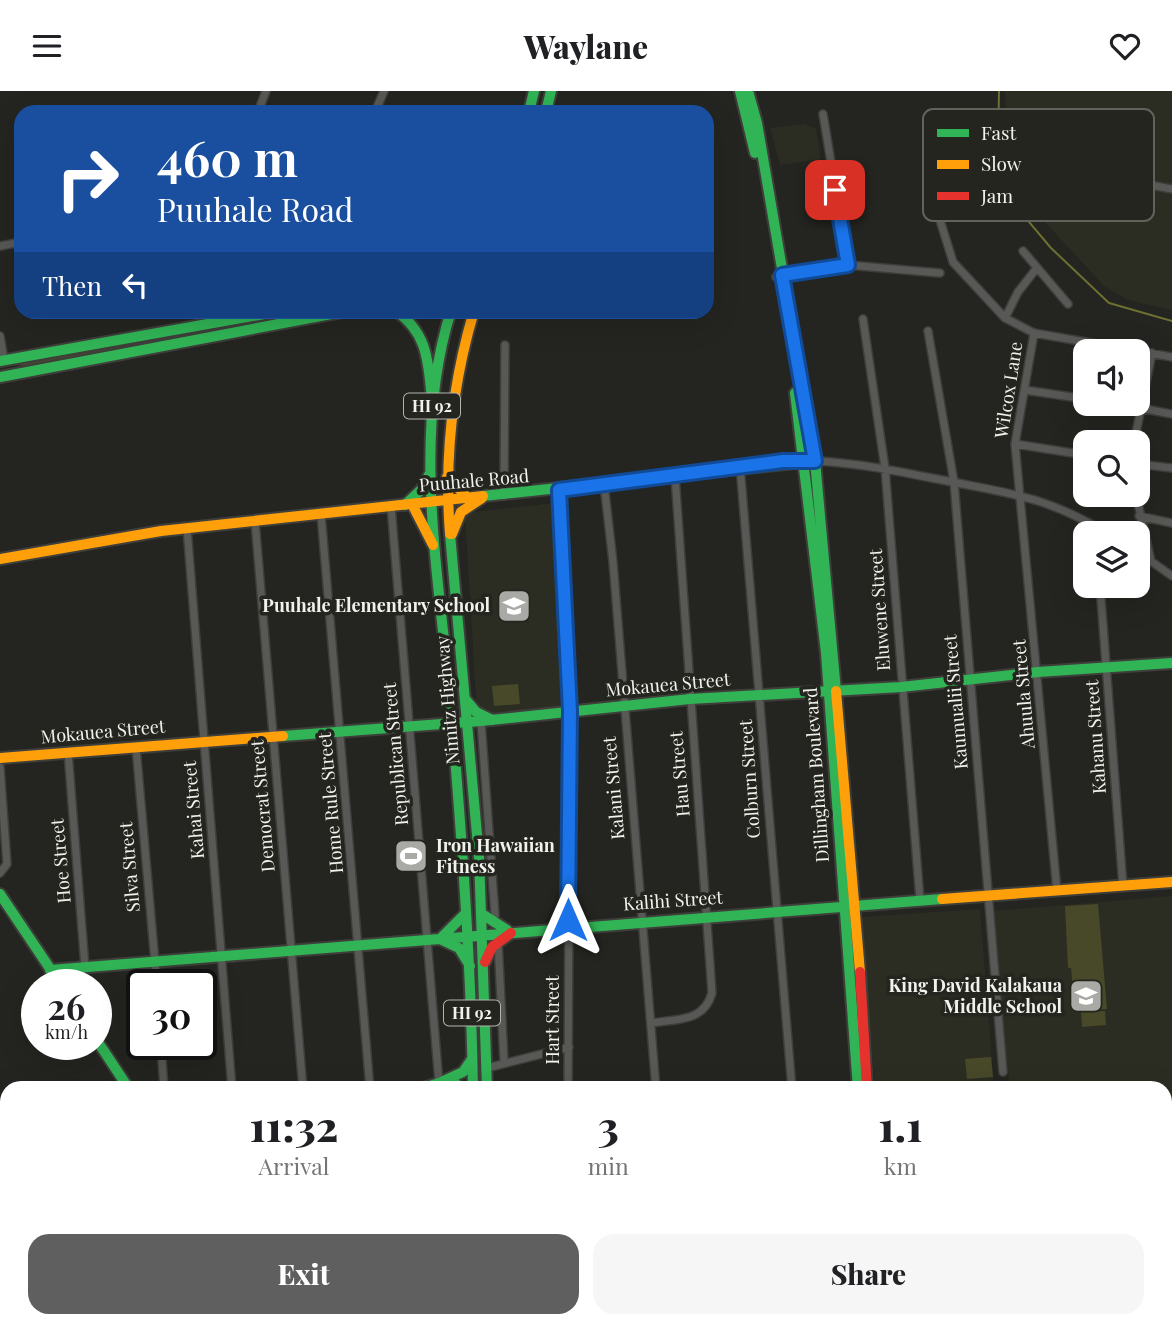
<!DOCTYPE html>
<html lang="en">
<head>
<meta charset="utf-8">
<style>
  :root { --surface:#fff; --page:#f6f6f6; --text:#202124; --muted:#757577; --accent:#5e5f5e }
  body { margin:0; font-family:"Playfair Display",serif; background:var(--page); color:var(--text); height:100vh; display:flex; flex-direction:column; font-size:26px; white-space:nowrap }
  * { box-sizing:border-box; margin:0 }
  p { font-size:23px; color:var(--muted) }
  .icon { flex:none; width:38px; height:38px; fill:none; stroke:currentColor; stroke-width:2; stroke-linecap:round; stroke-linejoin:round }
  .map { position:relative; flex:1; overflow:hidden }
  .details { position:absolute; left:0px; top:990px; width:1172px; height:247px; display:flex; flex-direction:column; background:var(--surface); border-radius:21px 21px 0 0; box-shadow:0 7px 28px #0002 }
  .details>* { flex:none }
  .banner { position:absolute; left:14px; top:14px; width:700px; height:214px; border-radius:21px; box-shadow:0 7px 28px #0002; background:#1a4fa0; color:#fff; overflow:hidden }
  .controls { position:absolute; left:1073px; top:248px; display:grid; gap:14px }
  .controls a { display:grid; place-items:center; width:77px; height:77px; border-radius:14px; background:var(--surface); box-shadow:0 7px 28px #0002; font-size:35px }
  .speed { position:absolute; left:21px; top:878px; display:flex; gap:14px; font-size:35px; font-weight:700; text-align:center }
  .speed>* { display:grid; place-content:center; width:91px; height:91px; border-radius:50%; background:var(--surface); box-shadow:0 7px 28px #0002; line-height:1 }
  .speed small { font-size:18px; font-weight:400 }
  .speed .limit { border:4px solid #111; border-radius:10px; background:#fff; color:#111 }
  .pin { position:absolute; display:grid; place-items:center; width:60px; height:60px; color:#fff; margin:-30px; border-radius:14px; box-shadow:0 4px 10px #0006 }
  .me { position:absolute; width:77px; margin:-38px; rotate:0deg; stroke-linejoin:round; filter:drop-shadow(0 0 5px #0008) }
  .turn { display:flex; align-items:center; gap:24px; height:147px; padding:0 28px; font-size:32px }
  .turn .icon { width:91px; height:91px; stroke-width:2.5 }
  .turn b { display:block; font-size:49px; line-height:60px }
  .then { display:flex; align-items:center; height:66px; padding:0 28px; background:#0003; gap:14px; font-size:26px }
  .eta { display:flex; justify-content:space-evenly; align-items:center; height:119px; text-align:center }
  .eta b { font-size:42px; font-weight:800; line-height:49px }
  .cta { display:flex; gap:14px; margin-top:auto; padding:14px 28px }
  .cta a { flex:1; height:80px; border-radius:21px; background:var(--accent); color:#fff; font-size:28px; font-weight:800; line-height:80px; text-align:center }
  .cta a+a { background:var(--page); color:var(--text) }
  header { display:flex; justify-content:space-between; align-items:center; height:91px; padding:0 28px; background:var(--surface); font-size:32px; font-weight:800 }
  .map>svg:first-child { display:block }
  .built { fill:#2c2d22 }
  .green { fill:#474929 }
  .water { fill:#6e7032 }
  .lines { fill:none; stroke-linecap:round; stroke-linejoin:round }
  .stream { stroke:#6e7032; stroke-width:2 }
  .street-casing { stroke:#3e3e3b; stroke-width:10 }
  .fast-casing { stroke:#3e3e3b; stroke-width:14 }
  .slow-casing { stroke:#3e3e3b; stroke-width:14 }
  .jam-casing { stroke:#3e3e3b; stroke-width:14 }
  .street { stroke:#585856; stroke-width:7 }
  .fast { stroke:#30b455; stroke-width:10 }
  .slow { stroke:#ff9f0a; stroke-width:10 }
  .jam { stroke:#e5322d; stroke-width:10 }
  .route-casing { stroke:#114b97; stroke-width:18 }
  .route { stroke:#1a73e8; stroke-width:12 }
  .labels { text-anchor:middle; stroke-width:7; stroke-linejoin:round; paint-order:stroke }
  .shield { fill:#25251f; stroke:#b4b4af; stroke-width:2 }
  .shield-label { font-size:16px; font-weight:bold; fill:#f1f2ed }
  .street-label { font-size:18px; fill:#f1f2ed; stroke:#25251f }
  .poi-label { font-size:18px; font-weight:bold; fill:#f1f2ed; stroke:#25251f; text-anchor:end }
  .key { fill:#25251f; stroke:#62625d; stroke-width:2 }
  .key-label { font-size:19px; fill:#f1f2ed }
</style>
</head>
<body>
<header><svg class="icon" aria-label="menu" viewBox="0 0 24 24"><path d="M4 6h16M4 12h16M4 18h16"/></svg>Waylane<svg class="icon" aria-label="heart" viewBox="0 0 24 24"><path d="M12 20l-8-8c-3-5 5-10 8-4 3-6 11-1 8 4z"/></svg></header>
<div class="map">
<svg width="1172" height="1237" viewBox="0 0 1172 1237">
  <rect width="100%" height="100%" fill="#242420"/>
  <path class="built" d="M1005,0H1172V219L1128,209L1104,195L1030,115L1015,90L1008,66Z
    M804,33L816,38L821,68L780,74L770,37Z
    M554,412L561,615L484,623L476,608L465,422Z
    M1172,805V1079L1166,1080V998H1050L1009,991L993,820Z
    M980,818L994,995L875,997L861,826Z
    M123,1230H394V1237H115Z"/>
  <path class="green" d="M145,249L146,254L30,275L14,274Z
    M518,593L520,613L494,615L492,595Z
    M1098,813L1107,918L1075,920L1071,877H1068L1065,815Z
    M1105,920L1106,934L1082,936L1081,921Z
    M991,966L993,986L967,988L965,968Z
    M1172,1089V1232L1133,1237L1128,1230H1166V1090Z"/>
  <path class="water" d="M7,1219V1230H123L115,1237H0V1226Z"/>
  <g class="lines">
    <path class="stream" d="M999,0L998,53L1003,86L1013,112L1051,157L1109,212L1172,230"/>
    <defs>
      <path id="street" d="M258,21L266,0
        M375,21L384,0
        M823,23L848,174
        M936,65L939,126L953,171L1005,227L1034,242L1172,266
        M1066,78L1172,98
        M0,155L21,151
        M1023,160L1068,213
        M776,186L848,174L940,182
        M1005,227L1018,201L1036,178
        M863,228L885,377L920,809
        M928,240L954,391L1003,981
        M1034,242L1015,353L1057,800
        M0,245L4,269
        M1025,299L1085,308
        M1119,313L1172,323
        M1134,352L1152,262
        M1015,353L1085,364
        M815,370C861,372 906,382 952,391C1015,403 1052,408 1108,443
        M1138,373L1172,377
        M740,375L792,998
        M604,393L613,471L656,998
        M559,399L570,620L568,998
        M1136,404L1151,470
        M504,405L505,254
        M391,415L439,992
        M321,423L370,998
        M1139,425L1172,432
        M255,430L303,998
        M187,437L232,998
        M1138,461L1172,485
        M1100,495L1123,795
        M481,630L495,824L493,832
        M136,656L157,894
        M68,661L85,876
        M0,676L7,773L0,782
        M498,850L504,971
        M651,932C677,928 704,931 712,902L675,385
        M161,954L164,998
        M487,977L569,956
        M1027,998H1028
        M1166,1084H1172
        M676,1230V1237
        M811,1230L812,1237
        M1021,1230V1237
        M1120,1230V1237"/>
      <path id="fast" d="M740,0L755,62
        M748,0L757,32L815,370L836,600
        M529,21L534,0
        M546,21L551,0
        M396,220C425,240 428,266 431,299
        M451,220C412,342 438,480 450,605C461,736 471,867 473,998
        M0,270L281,220
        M0,286L347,220
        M795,302L826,562L858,998
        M483,405L813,370
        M405,414L421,399L430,382
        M450,443L479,766L487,998
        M466,609L476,621L492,629
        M283,645L481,630L690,608L901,596L1038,581L1172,572
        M0,803L61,894
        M482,823L507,839
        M441,847L466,822
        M442,849L459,857L470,875
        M50,879L942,808
        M96,948L129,998
        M439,992L463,981L472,968
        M442,992H455L462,998
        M420,998L439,992
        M472,1230V1237
        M487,1230V1237
        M490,1230L597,1237
        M534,1230L539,1232
        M877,1230V1237
        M887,1230V1237"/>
      <path id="slow" d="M447,386L470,409
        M412,413L433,454
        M450,443C444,366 452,294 474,220
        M452,443L461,421L482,407
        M0,468L161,440L483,405
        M836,600L860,881
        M0,667L283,645
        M942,808L1172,791"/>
      <path id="jam" d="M485,871L492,856L511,842
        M860,881L867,998"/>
    </defs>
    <use href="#street" class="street-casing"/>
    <use href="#fast" class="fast-casing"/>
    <use href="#slow" class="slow-casing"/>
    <use href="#jam" class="jam-casing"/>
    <use href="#street" class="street"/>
    <use href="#fast" class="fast"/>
    <use href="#slow" class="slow"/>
    <use href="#jam" class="jam"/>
  </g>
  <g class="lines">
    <defs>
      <path id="route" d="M568,829L570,620L559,399L783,370H815L782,184L848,174L835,99"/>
    </defs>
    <use href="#route" class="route-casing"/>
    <use href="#route" class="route"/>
  </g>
  <defs>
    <symbol id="school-square" viewBox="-11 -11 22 22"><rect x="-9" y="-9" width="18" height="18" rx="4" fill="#a9aaa5" stroke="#25251f"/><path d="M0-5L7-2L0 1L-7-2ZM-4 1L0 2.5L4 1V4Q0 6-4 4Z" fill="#fff"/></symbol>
    <symbol id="stadium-square" viewBox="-11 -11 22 22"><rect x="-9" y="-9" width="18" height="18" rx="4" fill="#a9aaa5" stroke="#25251f"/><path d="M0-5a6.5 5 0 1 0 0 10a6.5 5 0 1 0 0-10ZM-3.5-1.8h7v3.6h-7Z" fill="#fff"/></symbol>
  </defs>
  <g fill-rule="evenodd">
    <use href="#school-square" x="495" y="496" width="38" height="38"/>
    <use href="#stadium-square" x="392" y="746" width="38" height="38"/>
    <use href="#school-square" x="1067" y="886" width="38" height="38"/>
  </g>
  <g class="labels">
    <g class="shield">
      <rect x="404" y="302.5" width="56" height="25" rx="5"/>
      <rect x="444" y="909.5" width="56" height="25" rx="5"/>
    </g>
    <g class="shield-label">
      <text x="432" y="321">HI 92</text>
      <text x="472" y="928">HI 92</text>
    </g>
    <g class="street-label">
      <text transform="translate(1009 299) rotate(-81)" y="6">Wilcox Lane</text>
      <text transform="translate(474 390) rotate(-5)" y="6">Puuhale Road</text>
      <text transform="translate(880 519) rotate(-94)" y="6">Eluwene Street</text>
      <text transform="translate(668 594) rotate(-5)" y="6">Mokauea Street</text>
      <text transform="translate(1024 603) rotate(-95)" y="6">Ahuula Street</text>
      <text transform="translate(448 609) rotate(-95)" y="6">Nimitz Highway</text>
      <text transform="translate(956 611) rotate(-95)" y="6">Kaumualii Street</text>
      <text transform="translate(103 641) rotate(-5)" y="6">Mokauea Street</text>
      <text transform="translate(1096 646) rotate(-94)" y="6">Kahanu Street</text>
      <text transform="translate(396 663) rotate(-95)" y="6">Republican Street</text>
      <text transform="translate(680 683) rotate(-95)" y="6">Hau Street</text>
      <text transform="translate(817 684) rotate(-94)" y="6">Dillingham Boulevard</text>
      <text transform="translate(750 688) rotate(-94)" y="6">Colburn Street</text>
      <text transform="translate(614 697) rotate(-95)" y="6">Kalani Street</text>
      <text transform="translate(331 712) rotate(-95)" y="6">Home Rule Street</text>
      <text transform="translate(263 715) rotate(-95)" y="6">Democrat Street</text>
      <text transform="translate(194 719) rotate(-95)" y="6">Kahai Street</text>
      <text transform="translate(61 770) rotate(-95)" y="6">Hoe Street</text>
      <text transform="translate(130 776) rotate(-95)" y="6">Silva Street</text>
      <text transform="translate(673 810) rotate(-4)" y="6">Kalihi Street</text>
      <text transform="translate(553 929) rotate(-90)" y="6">Hart Street</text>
    </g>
    <g class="poi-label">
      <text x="490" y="521">Puuhale Elementary School</text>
      <text x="436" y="761" text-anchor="start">Iron Hawaiian<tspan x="436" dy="21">Fitness</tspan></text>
      <text x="1062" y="901">King David Kalakaua<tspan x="1062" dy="21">Middle School</tspan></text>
    </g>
  </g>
  <rect x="923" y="18" width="231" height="112" rx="10" class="key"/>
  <rect x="937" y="38" width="32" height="8" fill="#30b455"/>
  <rect x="937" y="69" width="32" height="9" fill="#ff9f0a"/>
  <rect x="937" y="101" width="32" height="8" fill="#e5322d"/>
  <g class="key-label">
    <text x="981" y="49">Fast</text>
    <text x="981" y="80">Slow</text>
    <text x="981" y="112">Jam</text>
  </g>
</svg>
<div class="controls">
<a><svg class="icon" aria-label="sound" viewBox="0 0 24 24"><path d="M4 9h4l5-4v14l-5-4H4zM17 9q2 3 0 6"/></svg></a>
<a><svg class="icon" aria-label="search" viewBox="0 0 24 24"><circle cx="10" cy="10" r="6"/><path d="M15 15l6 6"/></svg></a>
<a><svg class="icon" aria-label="layers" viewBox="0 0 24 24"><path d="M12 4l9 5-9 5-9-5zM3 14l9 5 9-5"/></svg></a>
</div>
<div class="speed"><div>26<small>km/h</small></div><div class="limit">30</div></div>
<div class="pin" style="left:835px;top:99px;background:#d93025"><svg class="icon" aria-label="arrive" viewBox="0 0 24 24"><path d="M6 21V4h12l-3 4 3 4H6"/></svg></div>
<svg class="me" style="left:568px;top:829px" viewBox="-20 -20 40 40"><path d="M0-17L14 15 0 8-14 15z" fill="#1a73e8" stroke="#fff" stroke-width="4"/></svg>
<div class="banner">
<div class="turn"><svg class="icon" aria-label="right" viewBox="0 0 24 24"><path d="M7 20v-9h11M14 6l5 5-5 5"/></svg><div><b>460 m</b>Puuhale Road</div></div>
<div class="then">Then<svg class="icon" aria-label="left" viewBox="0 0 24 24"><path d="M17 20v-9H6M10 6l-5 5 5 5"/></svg></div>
</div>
<section class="details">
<div class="eta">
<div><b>11:32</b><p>Arrival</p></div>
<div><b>3</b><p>min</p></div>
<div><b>1.1</b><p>km</p></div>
</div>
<div class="cta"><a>Exit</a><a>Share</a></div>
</section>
</div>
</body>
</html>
